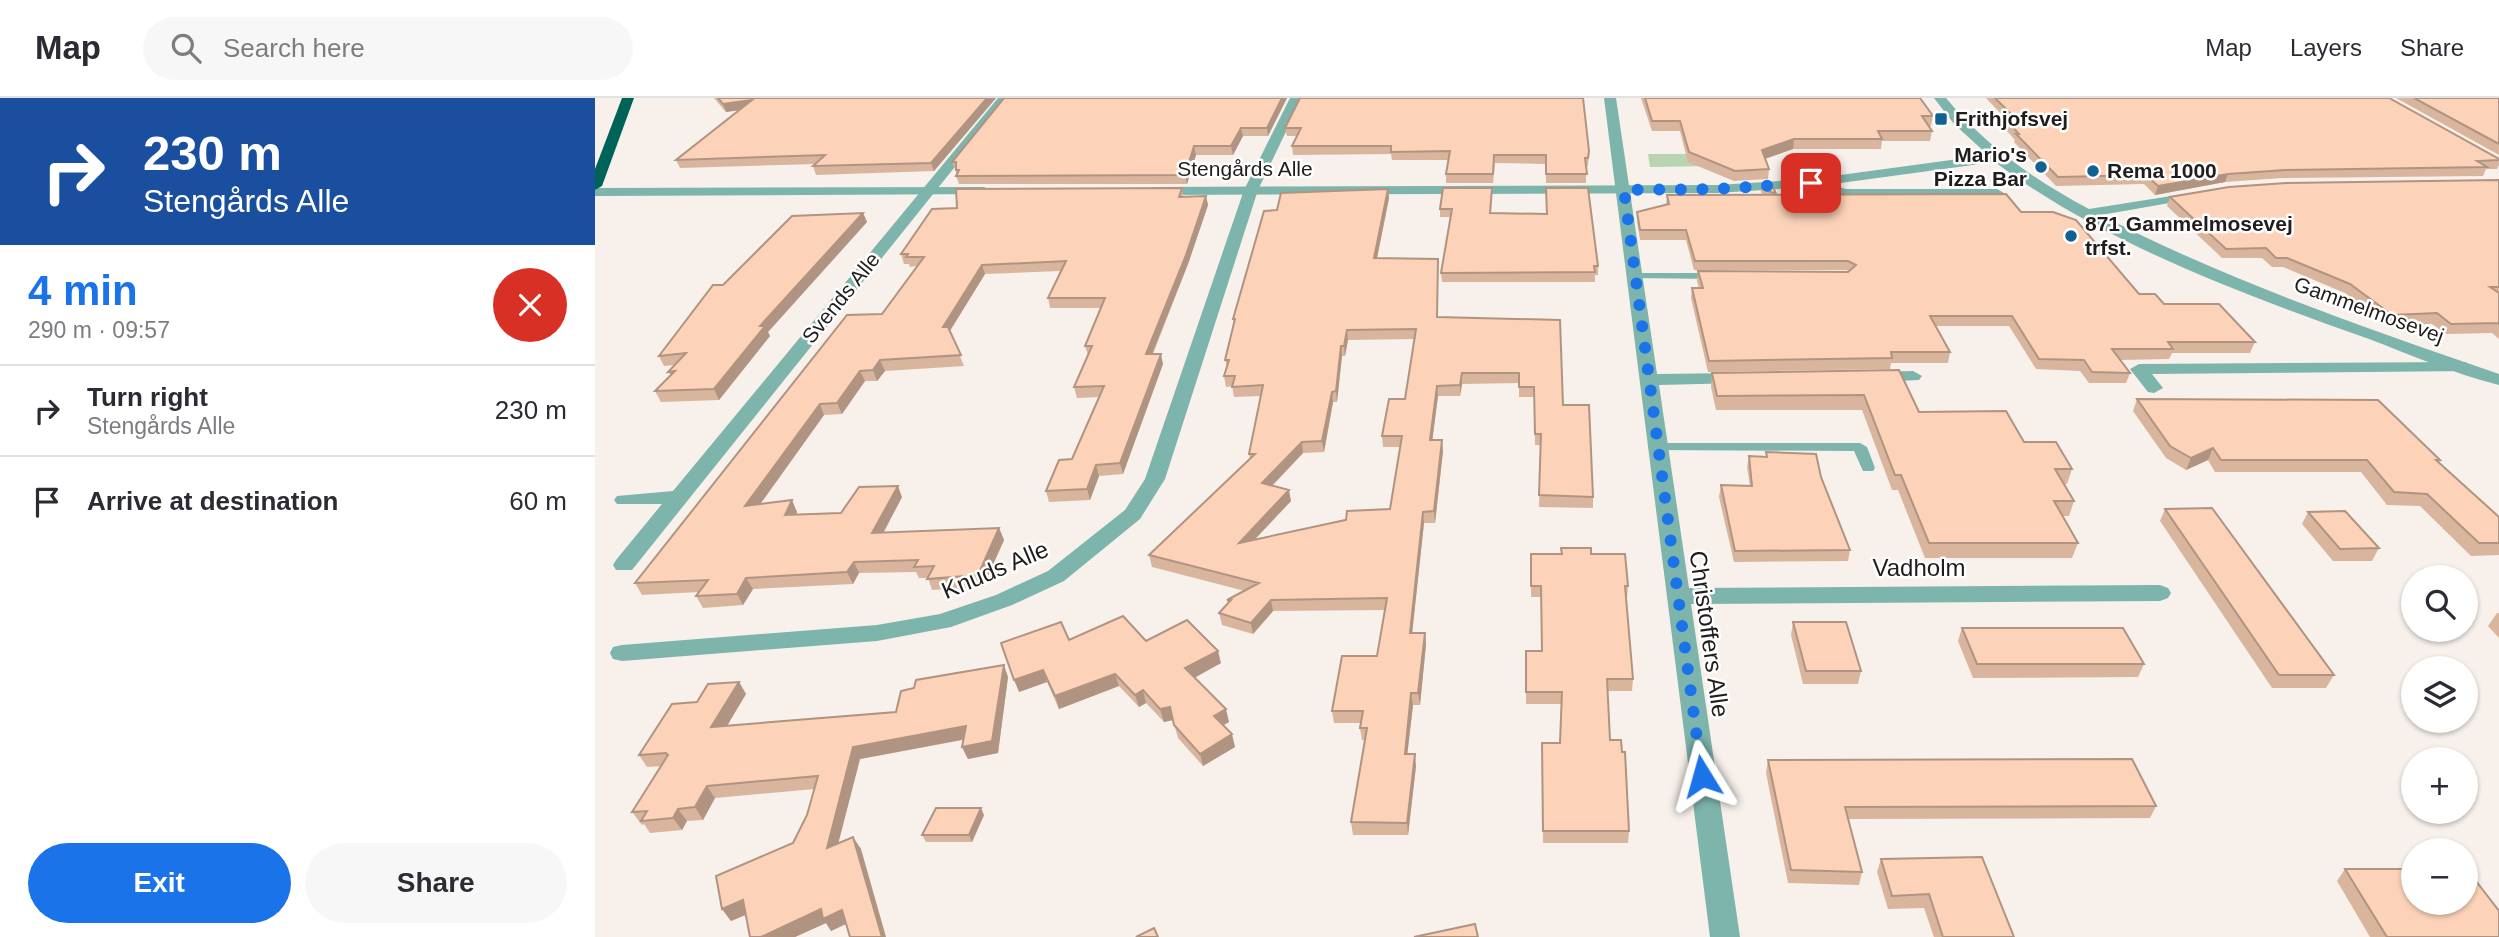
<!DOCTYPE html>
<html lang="en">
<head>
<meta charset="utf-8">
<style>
  :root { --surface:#fff; --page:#f7f7f7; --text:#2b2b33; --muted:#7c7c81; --line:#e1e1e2; --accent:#1a73e8 }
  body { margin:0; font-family:Arial,sans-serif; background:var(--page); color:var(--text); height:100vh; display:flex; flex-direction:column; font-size:26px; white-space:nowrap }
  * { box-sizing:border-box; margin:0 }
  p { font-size:23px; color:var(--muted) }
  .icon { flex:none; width:38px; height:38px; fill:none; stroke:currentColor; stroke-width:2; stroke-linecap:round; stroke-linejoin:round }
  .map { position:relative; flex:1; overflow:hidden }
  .details { display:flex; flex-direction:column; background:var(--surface); width:595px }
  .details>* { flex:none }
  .banner { background:#1a4fa0; color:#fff; overflow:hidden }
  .fabs { position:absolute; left:1806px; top:467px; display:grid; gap:14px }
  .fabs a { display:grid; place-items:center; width:77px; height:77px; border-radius:50%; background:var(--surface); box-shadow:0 2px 5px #0004; font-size:35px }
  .pin { position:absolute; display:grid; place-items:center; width:60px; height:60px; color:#fff; margin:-30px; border-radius:14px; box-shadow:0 4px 10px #0006 }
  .me { position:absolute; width:77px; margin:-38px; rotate:352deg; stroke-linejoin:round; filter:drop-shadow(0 0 5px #0008) }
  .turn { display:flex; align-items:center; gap:24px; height:147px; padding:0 28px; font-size:32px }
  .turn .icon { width:91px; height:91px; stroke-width:2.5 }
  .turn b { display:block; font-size:49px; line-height:60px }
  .round { display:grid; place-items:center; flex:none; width:74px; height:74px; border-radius:37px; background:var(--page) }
  .head { display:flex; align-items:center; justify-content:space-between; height:119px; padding:0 28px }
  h1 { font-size:42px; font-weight:800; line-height:52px; color:var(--accent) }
  .button { display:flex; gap:14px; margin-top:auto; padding:14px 28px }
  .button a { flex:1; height:80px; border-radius:42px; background:var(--accent); color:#fff; font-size:28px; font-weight:800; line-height:80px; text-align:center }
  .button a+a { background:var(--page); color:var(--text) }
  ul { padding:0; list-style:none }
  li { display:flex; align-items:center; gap:21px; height:91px; padding:0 28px; border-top:2px solid var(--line) }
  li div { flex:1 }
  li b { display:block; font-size:26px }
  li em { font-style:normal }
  header { display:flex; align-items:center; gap:42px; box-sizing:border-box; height:98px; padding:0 35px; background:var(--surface); border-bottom:2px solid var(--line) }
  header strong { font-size:33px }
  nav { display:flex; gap:38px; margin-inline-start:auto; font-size:24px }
  .search { width:490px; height:63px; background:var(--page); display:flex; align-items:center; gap:18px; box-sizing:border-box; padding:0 24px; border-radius:38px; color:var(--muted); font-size:26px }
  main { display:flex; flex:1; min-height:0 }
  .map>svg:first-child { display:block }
  .green { fill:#b8d4b0 }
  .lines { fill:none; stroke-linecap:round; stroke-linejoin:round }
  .service { fill:#7db4ab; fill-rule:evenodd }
  .minor { fill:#7db4ab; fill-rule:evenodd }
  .tertiary { fill:#7db4ab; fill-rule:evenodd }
  .motorway { fill:#00635a; fill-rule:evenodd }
  .wall { fill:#d9b59e; fill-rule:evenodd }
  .shaded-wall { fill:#b09481 }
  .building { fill:#fcd3b8; stroke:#b09481; stroke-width:2; fill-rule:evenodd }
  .route { stroke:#1a73e8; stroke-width:12; stroke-dasharray:0 21.6 }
  .poi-dot { fill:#116193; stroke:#fff; stroke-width:2.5 }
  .labels { text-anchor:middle; stroke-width:5; stroke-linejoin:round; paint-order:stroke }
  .far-poi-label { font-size:21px; font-weight:bold; fill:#201d1c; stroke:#fff; text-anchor:start }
  .far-street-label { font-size:21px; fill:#201d1c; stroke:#fff }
  .street-label { font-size:24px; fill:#201d1c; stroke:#fff }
</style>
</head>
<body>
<header>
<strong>Map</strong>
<div class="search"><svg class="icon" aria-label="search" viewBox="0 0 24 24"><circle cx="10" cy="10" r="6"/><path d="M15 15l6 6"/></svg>Search here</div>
<nav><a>Map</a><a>Layers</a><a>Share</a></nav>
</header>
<main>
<section class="details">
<div class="banner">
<div class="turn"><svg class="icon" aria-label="right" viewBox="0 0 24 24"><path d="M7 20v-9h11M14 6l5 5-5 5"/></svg><div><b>230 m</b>Stengårds Alle</div></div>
</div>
<div class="head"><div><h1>4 min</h1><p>290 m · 09:57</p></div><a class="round" style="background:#d93025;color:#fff"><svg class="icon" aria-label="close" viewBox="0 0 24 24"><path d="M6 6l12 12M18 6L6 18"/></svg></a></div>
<ul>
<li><svg class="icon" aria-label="right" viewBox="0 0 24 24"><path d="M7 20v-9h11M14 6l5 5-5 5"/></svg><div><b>Turn right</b><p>Stengårds Alle</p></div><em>230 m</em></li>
<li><svg class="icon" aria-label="arrive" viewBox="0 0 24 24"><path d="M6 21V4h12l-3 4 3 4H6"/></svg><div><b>Arrive at destination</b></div><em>60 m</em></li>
</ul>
<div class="button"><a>Exit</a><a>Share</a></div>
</section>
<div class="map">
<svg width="1904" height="839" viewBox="0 0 1904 839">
  <rect width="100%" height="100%" fill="#f7f0eb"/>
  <path class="green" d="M1053,56H1115L1118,68L1055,69Z"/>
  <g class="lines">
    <path class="service" d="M1041,175H1122L1128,178L1122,181L1037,180V176Z
      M1063,345H1265L1272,349L1280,370L1278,373H1268L1259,353L1058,352L1056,349Z"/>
    <path class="minor" d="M403,0H415L37,472H21L18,467L21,462L67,406H22L19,402L22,398L78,393Z
      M695,0H707L663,92L570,381L545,421L469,483L417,507L356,529L282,543L27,563L18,561L15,555L18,549L27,547L282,527L345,516L401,497L453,473L530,412L550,381L649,92Z
      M1009,0H1021L1062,276L1145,275L1154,280L1145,285L1064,287L1094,490L1565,487L1573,490L1576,495L1573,500L1565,503L1096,506L1145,839H1115Z
      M1216,81L1251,91H1402L1409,95L1402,99H1251L1227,95L1211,88V82Z
      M1870,264L1879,269L1876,273L1557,276L1568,290L1559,295L1553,294L1535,271L1544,266Z
      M1318,273L1327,278L1324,282L1278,284L1269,279L1278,274Z"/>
    <path class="tertiary" d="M1339,0H1351C1391,48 1439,82 1494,111L1608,93V99L1603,100L1506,117C1633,183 1769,229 1904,276V287C1860,276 1816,257 1774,241C1650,197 1505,144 1400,64L1216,89L1122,95L558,97L551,93L558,89L1122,87L1216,81L1393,57L1359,26Z
      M389,89L396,93L394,96L0,98V90Z"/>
    <path class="motorway" d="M27,0H39L7,88L0,92V71Z"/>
  </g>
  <path class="wall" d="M119,0H401L339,73L221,77L218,68L220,66L85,70L81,62L144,12L131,14Z
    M409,0H692L673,38H648L638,57H601L592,86H364L361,78L362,76L357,64Z
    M705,0L994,53L993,68H991V85H951V66L900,65L898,85H851V76L853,62H797L796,56L698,57L697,48L702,38H692L690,30Z
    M1046,0H1325L1338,18L1336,28H1334L1337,33L1335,43H1287L1286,51H1198L1170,61L1174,71L1173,81L1139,83L1093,64L1085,33H1057Z
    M1391,0H1794L1904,61V67L1902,71H1891L1888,78L1687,80L1630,84L1560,97L1549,86L1461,88L1419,44L1420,42L1406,26L1408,18Z
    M1801,0H1904V57Z
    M1904,82V241L1897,235L1851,236L1837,226L1792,227L1750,195L1688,169H1677L1667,160H1627L1572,108L1575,99Z
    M587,90L588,99L611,98L613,107L593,166L558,256L568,266L528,376L504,378L495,402L454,404L451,393L477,361L505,299L482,300L479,289L493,257L490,248L506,210H455L453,200L466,173L390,176L355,233L369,268L290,273L282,283H270L247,316L229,317L165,406L202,414L201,417L246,415L307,399L288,435L404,430L409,442L388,489L337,492L333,480H324L321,474L264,475L258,486L158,491L148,507L108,510L101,498L104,494L47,497L40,485L287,216L322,168L315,169L314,166H309L306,156L362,110Z
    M897,90L896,115L1003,168V177H1000V184H847L846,175L856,119H845V111Z
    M1166,90L1181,96V97L1426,114L1544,196L1660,244L1655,255H1577L1574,261L1525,262L1535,275L1531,285H1494L1485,273L1441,271L1414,228H1341L1355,254L1353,265H1296L1295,271L1113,274L1096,200L1097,190H1104L1102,183L1103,173H1253L1251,172H1099L1091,142H1045L1042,123V114L1071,107L1072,97H1171L1166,95Z
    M793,91L794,100L782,160L843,170V219L965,222L968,307L998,399V410L944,409L946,347H940L939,299H924V285L867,286L865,298H843L837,342L848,353L840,425H829L817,535H830L831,546L825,607H818L812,656L821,668L813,737H758L756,724L770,642H767L765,630L766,625H739L737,613L782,558L790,512L678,513L658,536L627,527L624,515L633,506L632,502L650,493L557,469L554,457L655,361L654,356L666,298L639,299L637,288L631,289L629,278L632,269L630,262L639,227L638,221L682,112ZM820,241L810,301L787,338L788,349H805L795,411L660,441L696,403L677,388L708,355L729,354L738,304H742L747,258H750L753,242Z
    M268,115L272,124L173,234L175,238L124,302L66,304L60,293L76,278L73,274L80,267L69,268L64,258L128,187Z
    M1304,272L1324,314L1429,344L1477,371L1472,386H1469L1479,403L1474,418H1468L1483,445L1477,460H1330L1303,392H1297L1267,312H1121L1116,289L1117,275Z
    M1542,301L1845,362L1844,365L1904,419V457L1876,458L1825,408L1792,407L1766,374H1620L1613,362L1591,372L1571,360L1538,313Z
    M1171,354L1226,379L1255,452L1253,463L1139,464L1124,399L1126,387L1155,388L1152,369L1154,358L1171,359Z
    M1570,411L1739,577L1731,590H1677L1565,423Z
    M1713,414L1784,450L1777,463H1738L1707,426Z
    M966,450L996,456L1033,488L1032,500H1031L1038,581L1037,593H1012L1015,642L1034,733L1033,745H948L947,645H965L966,606H931V553H947L946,499H936V456H966Z
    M1902,515H1904V540L1893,528Z
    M1198,524L1266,573L1263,586H1208L1196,537Z
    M1367,530L1549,566L1543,579L1378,580L1363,543Z
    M474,542L551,543L626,565L599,579L634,624L628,627L640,649L608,668L583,640L578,622L569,624L551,605L544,609L524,588L464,611L452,584L424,594Z
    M413,579L403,655L373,661L367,649L368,642L265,661L243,745L266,751L251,826L236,833L231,825L200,839H155L151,817L136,823L127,811L198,745L212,717L220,691L120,700L108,722L92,723L87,732L55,735L49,726L47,727L37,714L67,668L52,669L44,657L102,604L144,584L151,596L132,628L301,614Z
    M1173,662L1561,708L1555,720L1253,721L1267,774L1264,787L1193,785L1171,675Z
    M389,717L377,744H331L327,737Z
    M1286,761L1419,839H1339L1329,810L1293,811L1282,774Z
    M1750,771L1904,839H1775L1742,783Z"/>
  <path class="shaded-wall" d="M392,0H401L339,73L336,65Z
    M687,0H692L673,38L672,30Z
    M157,2L160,10L131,14L128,6Z
    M646,30L648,38L638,57L636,48Z
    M1199,41L1198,51L1166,62L1167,52Z
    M599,48L601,57L592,86L590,77Z
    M1633,76L1630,84L1560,97L1563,88Z
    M793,91L794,100L780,170L779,160Z
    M611,98L613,107L593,166L553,266L551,256Z
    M268,115L272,124L173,234L175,238L124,302L119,291L165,228Z
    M387,167L390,176L351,239L348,229Z
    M752,232L753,242L750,258L749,248Z
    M746,248L747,258L742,304L741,293Z
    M566,256L568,266L528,376L525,365Z
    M285,262L290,273L282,283L278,272Z
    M265,273L270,283L247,316L242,305Z
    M867,275V286L865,298V287Z
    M842,288L843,298L836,353L835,342Z
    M737,294L738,304L729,354L727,343Z
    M225,306L229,317L156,419L150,408Z
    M847,342L848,353L840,425L839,413Z
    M707,344L708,355L669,396L667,385Z
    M1618,350L1613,362L1591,372L1596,360Z
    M501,367L504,378L495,402L492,391Z
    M303,388L307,399L282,447L277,435Z
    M694,392L696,403L646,456L644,445Z
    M197,402L202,414L195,429L190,417Z
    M828,414L829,425L816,546L815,535Z
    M404,430L409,442L388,489L383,477Z
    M259,464L264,475L258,486L252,474Z
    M151,480L158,491L148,507L142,496Z
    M676,502L678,513L658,536L656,525Z
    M830,535L831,546L825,607L823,595Z
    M623,553L626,565L594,583L590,570Z
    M409,567L413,579L403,655L373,661L367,649Z
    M448,572L452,584L424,594L419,582Z
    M520,576L524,588L464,611L460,598Z
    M144,584L151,596L124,641L116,629Z
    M548,592L551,605L544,609L540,597Z
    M816,595L818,607L811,668L810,656Z
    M575,609L578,622L569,624L565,611Z
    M631,611L634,624L622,631L619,618Z
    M371,628L376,640L265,661L239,762L232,750L258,649Z
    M637,636L640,649L608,668L605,656Z
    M820,656L821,668L813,737L812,725Z
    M112,688L120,700L108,722L100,709Z
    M386,710L389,717L377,744L374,737Z
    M83,711L92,723L87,732L78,720Z
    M258,739L266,751L291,839H287Z
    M148,802L157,814L136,823L127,811Z
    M226,811L247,812L255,824L236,833L231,825L200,839H166Z"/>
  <path class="building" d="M123,0H392L336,65L218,68L230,57L81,62L157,2L128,6Z
    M409,0H687L672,30H646L636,48H599L590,77L361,78L364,72H361V64H357Z
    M705,0H988L994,53L993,60H990L992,76H951V57H899L898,76H851L855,53L796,54V48H697L706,30H690Z
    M1050,0H1325L1338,18H1327L1337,33H1283L1287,41H1199L1167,52L1174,71L1140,73L1094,54L1085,23H1057Z
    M1400,0H1794L1904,61V62L1882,63L1892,69L1690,72L1633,76L1563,88L1551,77L1463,79L1421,36H1424L1408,18H1418Z
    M1819,0H1904V46Z
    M1904,82V189H1895L1904,195V226L1903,225L1856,226L1842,215L1797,217L1755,186L1692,160H1681L1671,150L1631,151L1575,99L1634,89L1691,85Z
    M1178,89L1181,96L1166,90Z
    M587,90L584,99L611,98L591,157L551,256H566L525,365L501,367L492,391L451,393L464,362L477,361L509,288L479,289L497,248H490L510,200H453L471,163L387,167L348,229H353L366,257L285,262L278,272L265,273L242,305L225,306L150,408L197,402L190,417L246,415L264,389L303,388L277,435L404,430L383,477L332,481L339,468L319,469L323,462L259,464L252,474L151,480L142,496L101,498L113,482L40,485L252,217L287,216L329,159H311L313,156H306L337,111L362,110L361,91Z
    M848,90H897L895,115L952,116L951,90H993L1003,168H999L1000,174L846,175L857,111H845Z
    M793,91L779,160L843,161L842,219L965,222L968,307H994L998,399L944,397L946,336H940L939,289H924V275H867L865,287L842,288L835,342H847L839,413L828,414L815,535H830L823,595H816L810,656H820L812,725L756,724L772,630H765L768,613H737L747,558H782L792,500L676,502L656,525L624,515L636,502H632L664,485L554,457L660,356H654L668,287L637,289L640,278H629L634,262H630L640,221H638L669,113L682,112L686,95ZM821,231L810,301H794L787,338H807L795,411L752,413L751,422L644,445L694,392L667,385L707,344L727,343L737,294L741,293L746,248H749L752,232Z
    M1411,96L1426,114H1458L1481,122L1544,196H1560L1569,206H1624L1660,244H1573L1578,251H1517L1535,275L1497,274L1489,262L1444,261L1417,218H1335L1355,254H1296L1297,260L1114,263L1097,190H1108L1103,173L1253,174L1261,167L1253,163H1100L1091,132H1045L1042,114L1074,106L1072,97Z
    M268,115L165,228H170L119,291L60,293L80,273L73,274L91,255L64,258L118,187H128L197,118Z
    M1304,272L1324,314L1411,313L1429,344H1461L1477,371H1460L1479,403H1459L1483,445H1334L1306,377H1300L1269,297L1122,298L1117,275Z
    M1542,301L1783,302L1845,362H1841L1904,419V445H1884L1832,396L1799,394L1772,362H1626L1618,350L1596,360L1575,348Z
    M1171,354L1221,356L1226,379L1255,452L1140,453L1126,387L1157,388L1154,358L1172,359Z
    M1617,410L1739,577H1684L1570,411Z
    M1750,413L1784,450L1745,451L1713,414Z
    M966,450H996V456H1030L1033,488H1030L1038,581H1012L1015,642H1026L1027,654H1030L1034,733H948L947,645H965L967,594H931V553H947L946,488H936V456H967Z
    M528,518L551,543L592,522L623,553L590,570L631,611L619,618L637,636L605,656L579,627L575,609L565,611L548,592L540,597L520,576L460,598L448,572L419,582L406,545L466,524L474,542Z
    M1198,524H1251L1266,573H1211Z
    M1367,530H1528L1549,566H1382Z
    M409,567L397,643L367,649L371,628L258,649L232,750L258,739L287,839H255L247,812L228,821L226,811L166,839H155L148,802L127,811L121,778L198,745L212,717L223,678L112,688L100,709L83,711L78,720L46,723L52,713L37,714L73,657L71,655L44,657L77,606L102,604L113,586L144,584L116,629L301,614L306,593L319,590L321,582Z
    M1537,661L1561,708L1250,709L1267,774L1196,772L1173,662Z
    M341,710H386L374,737H327Z
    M1387,759L1419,839H1348L1334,796L1297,798L1286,761Z
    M1871,770L1904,813V839H1792L1750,771H1818V805H1871Z
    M880,826L883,839H819Z
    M559,830L563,839H541Z"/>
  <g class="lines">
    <path class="route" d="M1107,678L1029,92L1122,91L1216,85"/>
  </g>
  <g class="poi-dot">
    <rect x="1339" y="14" width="14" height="14" rx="3.5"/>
    <circle cx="1446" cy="69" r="7"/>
    <circle cx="1498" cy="73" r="7"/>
    <circle cx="1476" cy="138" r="7"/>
  </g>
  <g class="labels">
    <g class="far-poi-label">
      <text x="1360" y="28">Frithjofsvej</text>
      <text x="1432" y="64" text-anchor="end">Mario's<tspan x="1432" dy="24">Pizza Bar</tspan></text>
      <text x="1512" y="80">Rema 1000</text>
      <text x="1490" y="133">871 Gammelmosevej<tspan x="1490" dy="24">trfst.</tspan></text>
    </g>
    <g class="far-street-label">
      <text x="650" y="78">Stengårds Alle</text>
      <text transform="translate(246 200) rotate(-51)" y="7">Svends Alle</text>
      <text transform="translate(1774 212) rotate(20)" y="7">Gammelmosevej</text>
    </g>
    <g class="street-label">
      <text x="1324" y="478">Vadholm</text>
      <text transform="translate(400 472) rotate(-23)" y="8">Knuds Alle</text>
      <text transform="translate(1114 536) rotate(82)" y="8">Christoffers Alle</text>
    </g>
  </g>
</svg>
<div class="fabs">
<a><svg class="icon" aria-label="search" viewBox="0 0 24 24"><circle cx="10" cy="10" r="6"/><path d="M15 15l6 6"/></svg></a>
<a><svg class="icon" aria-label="layers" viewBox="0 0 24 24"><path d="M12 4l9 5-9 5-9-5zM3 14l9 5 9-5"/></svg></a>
<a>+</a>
<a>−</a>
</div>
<div class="pin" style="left:1216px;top:85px;background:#d93025"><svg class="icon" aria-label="arrive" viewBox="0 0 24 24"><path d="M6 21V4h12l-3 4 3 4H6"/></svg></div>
<svg class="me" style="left:1107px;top:678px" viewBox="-20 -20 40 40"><path d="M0-17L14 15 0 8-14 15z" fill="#1a73e8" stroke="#fff" stroke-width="4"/></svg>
</div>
</main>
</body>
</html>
